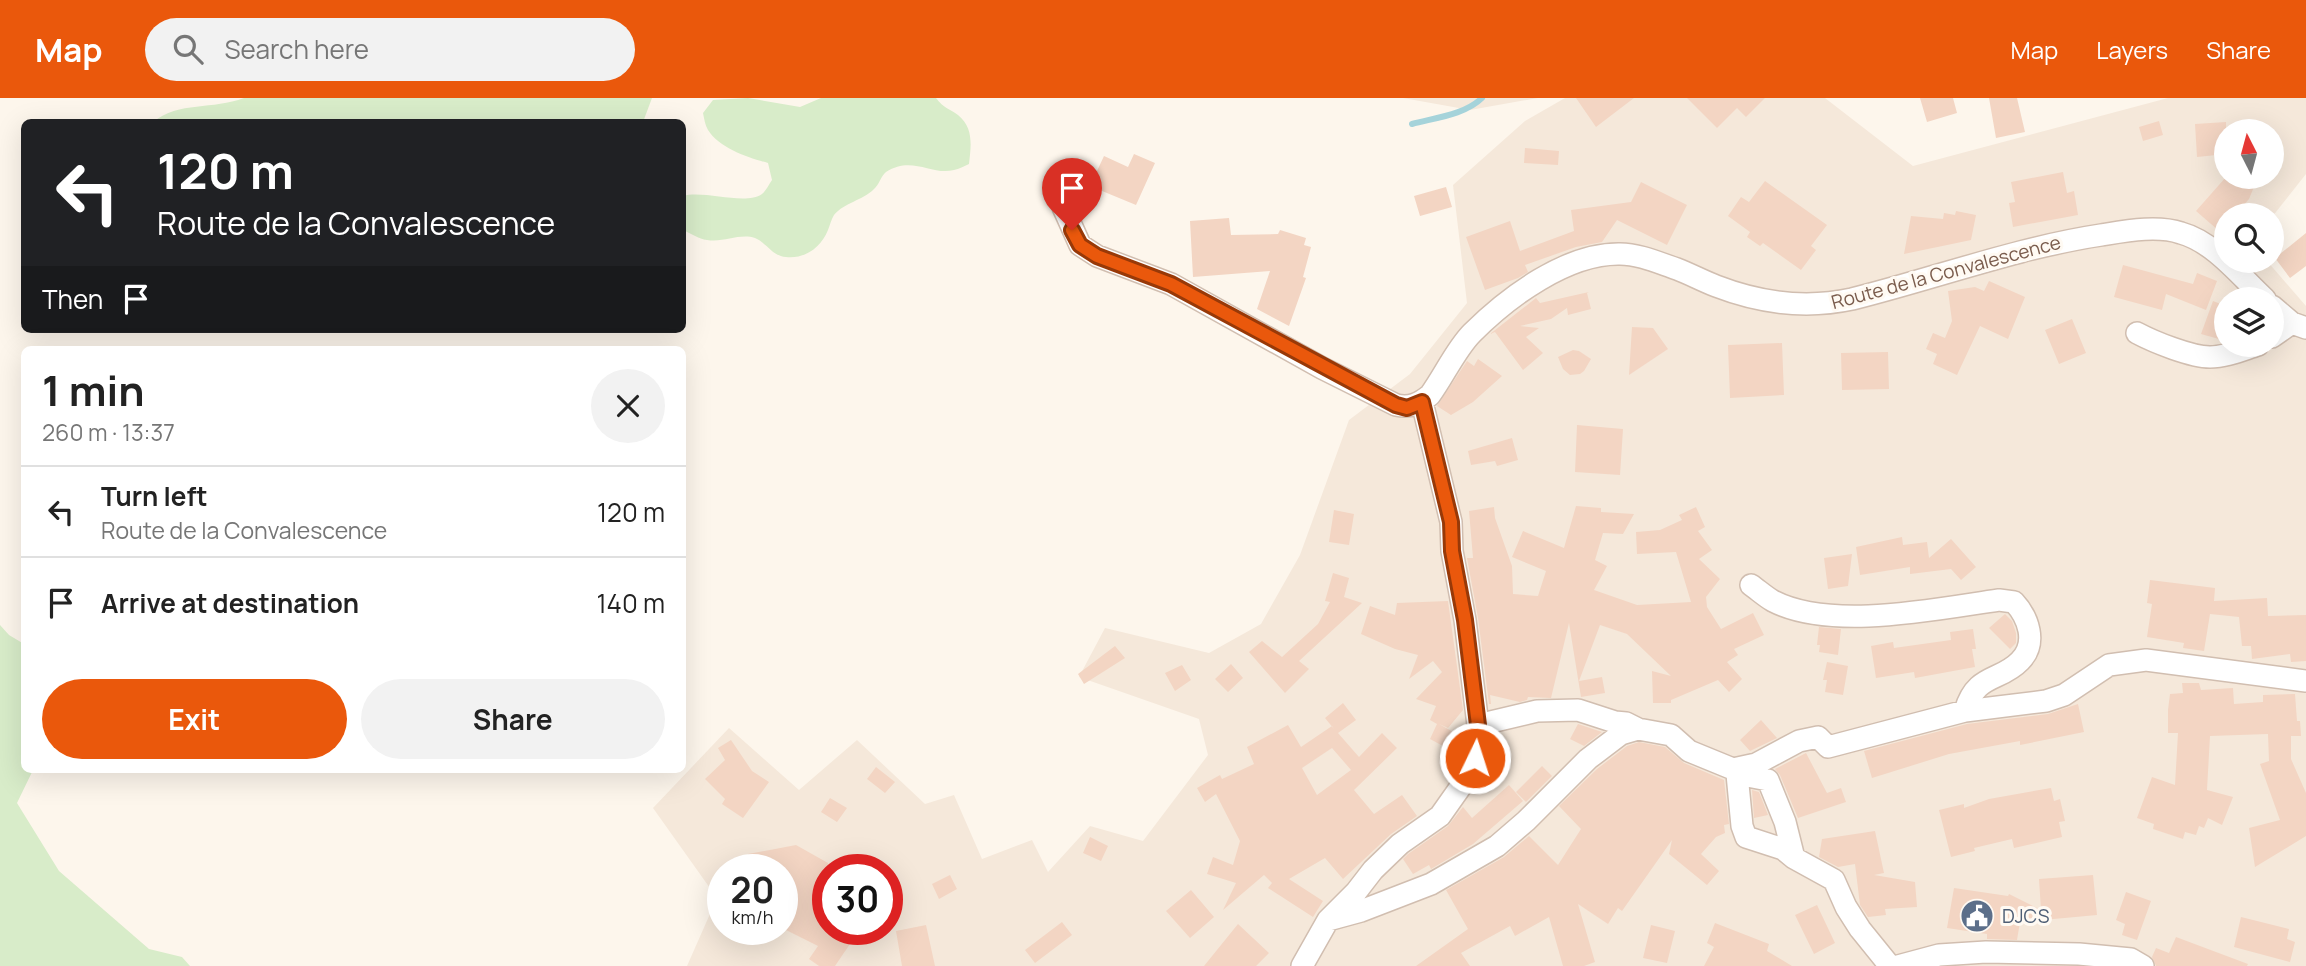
<!DOCTYPE html>
<html lang="en">
<head>
<meta charset="utf-8">
<style>
  :root { --surface:#fff; --page:#f2f2f2; --text:#222; --muted:#767676; --line:#e0e0e0; --accent:#ea580c }
  body { margin:0; font-family:Manrope,sans-serif; background:var(--page); color:var(--text); height:100vh; display:flex; flex-direction:column; font-size:26px; white-space:nowrap }
  * { box-sizing:border-box; margin:0 }
  p { font-size:23px; color:var(--muted) }
  .icon { flex:none; width:38px; height:38px; fill:none; stroke:currentColor; stroke-width:2; stroke-linecap:round; stroke-linejoin:round }
  .map { position:relative; flex:1; overflow:hidden }
  .side { position:absolute; left:21px; top:248px; width:665px; height:427px; display:flex; flex-direction:column; background:var(--surface); border-radius:10px; box-shadow:0 7px 28px #0002 }
  .side>* { flex:none }
  .hud { position:absolute; left:21px; top:21px; width:665px; height:214px; border-radius:10px; box-shadow:0 7px 28px #0002; background:#202124; color:#fff; overflow:hidden }
  .needle { width:46px; rotate:354deg }
  .fabs { position:absolute; left:2214px; top:21px; display:grid; gap:14px }
  .fabs a { display:grid; place-items:center; width:70px; height:70px; border-radius:50%; background:var(--surface); box-shadow:0 7px 28px #0002; font-size:35px }
  .speed { position:absolute; left:707px; top:756px; display:flex; gap:14px; font-size:35px; font-weight:700; text-align:center }
  .speed>* { display:grid; place-content:center; width:91px; height:91px; border-radius:50%; background:var(--surface); box-shadow:0 7px 28px #0002; line-height:1 }
  .speed small { font-size:18px; font-weight:400 }
  .speed .limit { border:10px solid #d22; background:#fff; color:#111 }
  .pin { position:absolute; display:grid; place-items:center; width:60px; height:60px; color:#fff; margin:-72px -30px; border-radius:50% 50% 50% 0; rotate:-45deg; box-shadow:0 0 7px #0007 }
  .pin .icon { rotate:45deg }
  .me { position:absolute; width:77px; margin:-38px; rotate:4deg; stroke-linejoin:round; filter:drop-shadow(0 0 5px #0008) }
  .turn { display:flex; align-items:center; gap:24px; height:147px; padding:0 21px; font-size:32px }
  .turn .icon { width:91px; height:91px; stroke-width:2.5 }
  .turn b { display:block; font-size:49px; line-height:60px }
  .then { display:flex; align-items:center; height:66px; padding:0 21px; background:#0003; gap:14px; font-size:26px }
  .round { display:grid; place-items:center; flex:none; width:74px; height:74px; border-radius:37px; background:var(--page) }
  .overview { display:flex; align-items:center; justify-content:space-between; height:119px; padding:0 21px }
  h1 { font-size:42px; font-weight:700; line-height:52px }
  .action { display:flex; gap:14px; margin-top:auto; padding:14px 21px }
  .action a { flex:1; height:80px; border-radius:42px; background:var(--accent); color:#fff; font-size:28px; font-weight:700; line-height:80px; text-align:center }
  .action a+a { background:var(--page); color:var(--text) }
  ul { padding:0; list-style:none }
  li { display:flex; align-items:center; gap:21px; height:91px; padding:0 21px; border-top:2px solid var(--line) }
  li div { flex:1 }
  li b { display:block; font-size:26px }
  li em { font-style:normal }
  header { display:flex; align-items:center; gap:42px; box-sizing:border-box; height:98px; padding:0 35px; background:var(--accent); color:#fff }
  header strong { font-size:33px }
  nav { display:flex; gap:38px; margin-inline-start:auto; font-size:24px }
  .search { width:490px; height:63px; background:var(--page); display:flex; align-items:center; gap:18px; box-sizing:border-box; padding:0 24px; border-radius:38px; color:var(--muted); font-size:26px }
  .map>svg:first-child { display:block }
  .residential { fill:#f5e8da; fill-rule:evenodd }
  .green { fill:#d8ecc9 }
  .lines { fill:none; stroke-linecap:round; stroke-linejoin:round }
  .stream { stroke:#a5d3da; stroke-width:6 }
  .building { fill:#f3d5c3; fill-rule:evenodd }
  .street-casing { stroke:#d1beb0; stroke-width:24 }
  .street { stroke:#fff; stroke-width:21 }
  .route-casing { stroke:#983908; stroke-width:18 }
  .route { stroke:#ea580c; stroke-width:12 }
  .labels { text-anchor:middle; stroke-width:6; stroke-linejoin:round; paint-order:stroke }
  .street-label { font-size:19px; fill:#7a5c4d; stroke:#fffaf3 }
  .service-label { font-size:19px; fill:#4e5e75; stroke:#fffaf3; text-anchor:start }
</style>
</head>
<body>
<header>
<strong>Map</strong>
<div class="search"><svg class="icon" aria-label="search" viewBox="0 0 24 24"><circle cx="10" cy="10" r="6"/><path d="M15 15l6 6"/></svg>Search here</div>
<nav><a>Map</a><a>Layers</a><a>Share</a></nav>
</header>
<div class="map">
<svg width="2306" height="868" viewBox="0 0 2306 868">
  <rect width="100%" height="100%" fill="#fdf6ec"/>
  <path class="residential" d="M1403,0H1538L1470,12Z
    M1565,0H1825L1913,68L2168,0H2306V76L2272,119L2226,117V163H2267L2306,208V868H687L717,800L653,710L729,630L799,692L857,642L925,706L954,697L982,761L1032,742L1048,774L1090,728L1143,743L1208,657L1199,621L1079,579L1105,530L1209,555L1261,526L1300,457L1349,322L1410,276L1467,205L1453,87L1525,23ZM2226,33H2272V79H2226ZM2226,201H2272V247H2226ZM723,772H782V831H723ZM828,772H887V831H828Z"/>
  <path class="green" d="M244,0H652L643,24H153C179,3 213,12 244,0Z
    M748,0L800,9L821,0H936C944,11 949,10 958,17C974,30 971,48 969,66C964,68 959,71 954,72C932,78 912,57 886,74C881,78 879,87 874,91C862,103 845,104 834,117C831,122 830,127 828,132C821,149 806,161 786,159C772,158 767,145 755,140C739,135 724,145 707,142C699,141 690,135 683,132V98C705,92 745,108 762,96C766,93 769,86 772,82L768,65C749,60 719,50 708,32C705,27 704,20 703,15L713,2Z
    M0,527L9,537L24,546V672H33L17,705L59,773L149,851L182,859L190,868H0Z"/>
  <g class="lines">
    <path class="stream" d="M1412,26C1434,20 1465,17 1482,0"/>
  </g>
  <path class="building" d="M1576,0H1634L1596,29Z
    M1687,0H1765L1746,19L1737,10L1717,30Z
    M1920,0H1953L1957,15L1927,24Z
    M1989,0H2017L2025,34L1996,40Z
    M2159,23L2163,37L2143,43L2139,29Z
    M2226,24V56L2197,59L2195,26Z
    M1525,50L1559,53L1558,67L1524,65Z
    M1134,56L1155,65L1136,107L1090,88L1104,58L1128,69Z
    M2063,74L2067,95L2074,93L2078,117L2013,129L2009,105L2015,104L2011,84Z
    M2226,79H2258L2249,101L2235,117H2226V139L2196,113Z
    M1765,83L1827,127L1811,148L1816,152L1801,172L1763,145L1760,148L1747,139L1750,134L1728,118L1741,99L1749,104Z
    M1641,84L1687,107L1667,147L1617,122L1602,144L1576,149L1525,167L1528,174L1518,180L1485,192L1466,139L1510,123L1520,153L1574,133L1571,112L1631,104Z
    M1446,89L1452,109L1420,118L1414,98Z
    M1956,113L1976,117L1971,142L1904,156L1911,118L1943,121L1944,115L1955,117Z
    M1229,120L1231,137L1278,136L1280,132L1306,140L1304,147L1311,149L1303,179L1306,180L1289,228L1257,211L1270,173L1193,179L1190,123Z
    M2306,135V168L2290,180L2275,160Z
    M2123,167L2193,186L2197,175L2217,183L2206,212L2166,196L2162,212L2114,199Z
    M1989,183L2025,199L2008,241L1980,228L1957,277L1933,266L1937,256L1926,251L1933,235L1945,240L1952,223L1948,193L1975,189L1984,193Z
    M1589,194L1587,195L1591,211L1568,217L1567,210L1551,221L1520,228L1539,230L1526,239L1543,255L1523,272L1495,234L1490,236L1536,200L1540,205Z
    M2213,203L2226,208V243L2201,236Z
    M2072,221L2086,255L2059,266L2045,232Z
    M1632,229L1653,230L1668,251L1629,277Z
    M1782,245L1784,297L1730,300L1728,247Z
    M1573,252L1579,253L1591,261L1584,273L1580,276L1570,277L1563,271L1558,259Z
    M1888,254L1889,291L1842,292L1841,255Z
    M1478,261L1502,278L1473,304L1451,317L1437,308L1467,263L1474,268Z
    M1577,327L1623,331L1620,377L1575,374Z
    M1512,340L1518,362L1497,368L1495,363L1471,367L1468,353Z
    M1576,408L1601,410V414L1634,416L1623,436L1603,435L1595,462L1607,468L1594,492L1637,507L1691,504L1676,454L1637,456L1636,434L1660,432L1682,422L1679,417L1696,409L1705,429L1698,433L1712,452L1699,461L1720,481L1706,499L1707,509L1721,531L1753,515L1764,537L1734,551L1738,557L1727,564L1742,581L1729,594L1718,582L1671,602V605H1653L1652,573L1671,578L1627,536L1600,527L1579,583L1602,579L1605,595L1581,599L1569,525L1551,600L1528,599L1527,602L1520,604L1490,597L1491,606H1489L1478,520L1467,460H1473L1469,413L1494,409L1495,420L1512,468L1513,496L1538,498L1546,473L1512,459L1523,433L1564,450Z
    M1334,412L1354,416L1349,447L1329,444Z
    M1902,439L1903,447L1927,444L1929,460L1951,441L1976,469L1961,482L1951,471L1910,476V469L1860,477L1856,449Z
    M1852,456L1848,488L1828,491L1824,460Z
    M1333,475L1349,480L1344,499L1362,505L1299,563L1309,571L1285,595L1249,554L1262,543L1282,559L1318,526L1330,504L1325,503Z
    M2150,482L2215,490L2214,503L2267,500L2268,518L2306,517V563L2291,564L2290,556L2252,561L2251,548H2242L2239,519L2210,516L2204,553L2183,550L2184,545L2147,539L2152,506L2147,505Z
    M1448,503L1463,612L1448,630L1439,626L1464,640L1456,655L1430,641L1437,626L1430,622L1436,608L1416,601L1442,574L1433,563L1409,581L1418,557L1395,551L1361,536L1370,508L1395,517L1397,505Z
    M2005,516L2012,523L2016,535V545L2010,551L1989,530Z
    M1819,529L1841,531L1838,557L1819,554L1820,547H1817Z
    M1973,531L1976,551H1972L1975,569L1915,580L1914,574L1876,580L1871,548L1893,544L1894,550L1951,542L1950,534Z
    M1115,548L1125,560L1084,586L1078,576Z
    M1827,564L1848,568L1843,597L1825,594L1827,582H1823Z
    M1231,566L1243,580L1228,594L1215,581Z
    M1182,567L1191,582L1175,593L1165,575Z
    M2182,585H2199L2201,592L2233,590L2234,606L2263,604V597L2295,596L2297,623H2300L2301,638H2291V661L2306,695V738L2255,769L2249,730L2280,722L2260,666L2269,663L2268,636L2210,638L2207,692L2233,699L2222,727L2208,720L2204,730L2199,728L2196,737L2185,734L2183,741L2153,731L2154,726L2137,720L2152,679L2175,687L2178,635H2168V612L2170,596L2183,595Z
    M1343,605L1356,622L1338,635L1359,659L1382,635L1397,650L1354,692L1374,716L1402,697L1417,718L1391,736L1343,781L1325,760L1289,781L1323,803L1313,819L1268,790L1272,785L1264,777L1223,812L1236,785L1207,776L1213,759L1233,767L1240,743L1216,696L1205,704L1197,690L1220,677L1222,681L1254,666L1247,649L1288,627L1301,649L1332,628L1334,631L1325,620ZM1332,650L1351,672L1317,697L1302,670Z
    M2078,606L2084,634L2020,647V643L1949,656L1872,680L1864,653L1967,626L2048,616Z
    M1761,622L1777,640L1750,653L1740,642Z
    M1578,626L1602,634L1584,648L1570,641Z
    M731,642L752,673L769,684L743,720L722,706L725,701L705,681L725,662L718,650Z
    M1639,644L1665,649L1684,665L1724,682L1729,726L1724,727L1725,735L1716,739L1701,756L1719,773L1707,787L1669,756L1672,742L1622,813L1618,810L1608,826L1578,806L1595,864L1584,868H1563L1549,819L1515,838L1510,828L1461,855L1470,868H1416L1468,831L1446,792L1504,759L1529,738L1558,767L1581,731L1559,708L1597,671L1627,648Z
    M1806,655L1827,695L1841,690L1846,704L1798,720L1780,677L1775,671Z
    M1542,668L1552,678L1526,704L1516,694Z
    M876,669L895,684L885,695L867,681Z
    M1509,687L1523,703L1473,746L1431,771L1429,767L1413,776L1403,761L1408,756L1448,728L1463,709L1472,720Z
    M2051,690L2054,703L2060,701L2065,723L2059,724L2062,739L2014,750L2012,741L1974,750L1975,753L1951,759L1939,712L1964,706V710L1989,701Z
    M1752,692L1759,694L1768,717L1754,720Z
    M830,700L847,710L837,724L821,714Z
    M1875,733L1884,775L1874,777L1915,784L1917,809L1885,811L1886,817L1868,819L1860,807L1855,766L1838,769L1819,759L1822,741Z
    M1090,739L1108,748L1101,763L1083,755Z
    M796,747L828,765V831H840L852,843L835,868H819L809,861L818,848L782,830V772H751L748,756Z
    M950,777L957,791L939,801L932,786Z
    M2093,777L2097,817L2020,824L2017,842L1987,841V836L1947,830L1954,790L2008,798L2009,796L2041,812L2039,781Z
    M1191,792L1214,819L1190,840L1166,813Z
    M2126,794L2151,803L2137,842L2122,837L2125,826L2116,822Z
    M1817,807L1835,845L1814,856L1795,817Z
    M2241,819L2289,831L2287,841L2295,844L2290,864L2234,849Z
    M1062,824L1072,837L1035,865L1025,852Z
    M1715,825L1769,846L1767,853L1792,868H1704L1714,849L1707,845Z
    M1238,826L1269,855L1256,868H1204Z
    M926,827L935,868H902L896,833Z
    M1651,827L1675,833L1667,865L1643,860Z
    M2176,839L2248,866L2247,868H2156L2152,859L2156,850L2169,855Z"/>
  <g class="lines">
    <defs>
      <path id="street" d="M1063,109L1080,147L1097,158L1171,186L1322,270L1396,307C1410,310 1419,306 1430,297C1444,278 1456,251 1472,235C1508,199 1567,155 1620,156C1639,156 1659,165 1677,171C1690,176 1703,183 1716,188C1760,205 1806,211 1852,201C1936,180 2016,150 2101,137C2126,133 2157,127 2181,135C2214,144 2241,179 2265,201
        M2272,208L2292,225L2306,230
        M2137,235C2154,244 2191,259 2210,259C2226,259 2242,252 2258,247
        M2272,239L2292,225
        M1751,487C1758,492 1766,499 1773,503C1831,533 1936,511 1999,502L2014,504C2028,519 2038,545 2020,563C2000,584 1976,575 1965,613
        M1478,627L1537,613L1578,612L1615,624L1626,625L1638,631
        M1733,671L1756,666L1799,643L1818,639L1828,649L1965,613L2046,603L2064,597L2109,567L2146,562L2306,583
        M1737,676L1768,682L1785,724L1794,760
        M1328,822L1361,813L1431,786L1497,748L1526,723L1588,661L1621,636L1638,631L1671,637L1689,653L1733,671L1737,676L1742,728L1746,739L1783,751L1794,760L1834,782L1846,809L1860,831L1890,868
        M1302,868L1328,822L1356,794L1373,772L1400,746L1440,718L1464,684L1475,660L1478,627L1465,522L1452,453L1451,424L1422,304
        M1898,868L1939,857L1986,854L2079,856L2131,861L2143,868"/>
    </defs>
    <use href="#street" class="street-casing"/>
    <use href="#street" class="street"/>
  </g>
  <g class="lines">
    <defs>
      <path id="route" d="M1072,132L1080,147L1097,158L1171,186L1396,307L1407,310L1422,304L1451,424L1452,453L1465,522L1478,627L1475,660"/>
    </defs>
    <use href="#route" class="route-casing"/>
    <use href="#route" class="route"/>
  </g>
  <defs>
    <symbol id="civic-disc" viewBox="-11 -11 22 22"><circle r="9.5" fill="#5c6f8a" stroke="#fffaf3"/><path d="M-.6-6.5H3V-4.5H.6V-3L4-1V1h2V6H-6V1h2V-1L-.6-3ZM-1.2 2.5V6h2.4V2.5Z" fill="#fff"/></symbol>
  </defs>
  <g fill-rule="evenodd">
    <use href="#civic-disc" x="1958" y="799" width="38" height="38"/>
  </g>
  <g class="labels">
    <g class="street-label">
      <text transform="translate(1946 174) rotate(-15)" y="7">Route de la Convalescence</text>
    </g>
    <g class="service-label">
      <text x="2002" y="825">DJCS</text>
    </g>
  </g>
</svg>
<div class="fabs">
<a><svg class="needle" viewBox="-14 -14 28 28"><path d="M0-13l5 13h-10z" fill="#e53935"/><path d="M0 13l5-13h-10z" fill="#767676"/></svg></a>
<a><svg class="icon" aria-label="search" viewBox="0 0 24 24"><circle cx="10" cy="10" r="6"/><path d="M15 15l6 6"/></svg></a>
<a><svg class="icon" aria-label="layers" viewBox="0 0 24 24"><path d="M12 4l9 5-9 5-9-5zM3 14l9 5 9-5"/></svg></a>
</div>
<div class="speed"><div>20<small>km/h</small></div><div class="limit">30</div></div>
<div class="pin" style="left:1072px;top:132px;background:#d93025"><svg class="icon" aria-label="arrive" viewBox="0 0 24 24"><path d="M6 21V4h12l-3 4 3 4H6"/></svg></div>
<svg class="me" style="left:1475px;top:660px" viewBox="-20 -20 40 40"><circle r="17" fill="#ea580c" stroke="#fff" stroke-width="3"/><path d="M0-11L8 9 0 5-8 9z" fill="#fff"/></svg>
<div class="hud">
<div class="turn"><svg class="icon" aria-label="left" viewBox="0 0 24 24"><path d="M17 20v-9H6M10 6l-5 5 5 5"/></svg><div><b>120 m</b>Route de la Convalescence</div></div>
<div class="then">Then<svg class="icon" aria-label="arrive" viewBox="0 0 24 24"><path d="M6 21V4h12l-3 4 3 4H6"/></svg></div>
</div>
<section class="side">
<div class="overview"><div><h1>1 min</h1><p>260 m · 13:37</p></div><a class="round"><svg class="icon" aria-label="close" viewBox="0 0 24 24"><path d="M6 6l12 12M18 6L6 18"/></svg></a></div>
<ul>
<li><svg class="icon" aria-label="left" viewBox="0 0 24 24"><path d="M17 20v-9H6M10 6l-5 5 5 5"/></svg><div><b>Turn left</b><p>Route de la Convalescence</p></div><em>120 m</em></li>
<li><svg class="icon" aria-label="arrive" viewBox="0 0 24 24"><path d="M6 21V4h12l-3 4 3 4H6"/></svg><div><b>Arrive at destination</b></div><em>140 m</em></li>
</ul>
<div class="action"><a>Exit</a><a>Share</a></div>
</section>
</div>
</body>
</html>
